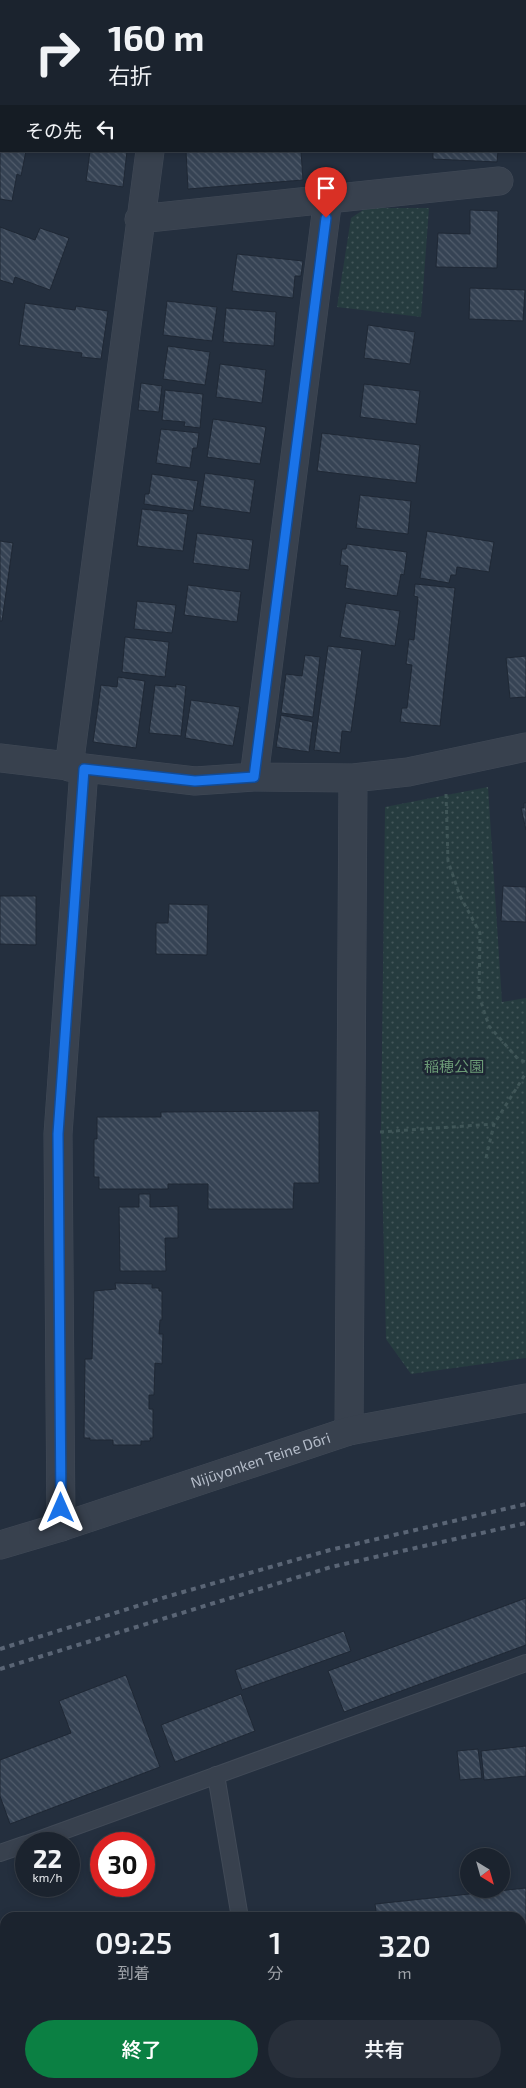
<!DOCTYPE html>
<html lang="ja">
<head>
<meta charset="utf-8">
<style>
  :root { --surface:#1b232e; --page:#282f3a; --text:#f1f3f6; --muted:#a0a4aa; --line:#39404a; --accent:#0b8043 }
  body { margin:0; font-family:"Exo 2","Noto Sans JP",sans-serif; background:var(--page); color:var(--text); height:100vh; display:flex; flex-direction:column; font-size:19px; white-space:nowrap }
  * { box-sizing:border-box; margin:0 }
  p { font-size:16px; color:var(--muted) }
  .icon { flex:none; width:28px; height:28px; fill:none; stroke:currentColor; stroke-width:2; stroke-linecap:round; stroke-linejoin:round }
  .map { position:relative; flex:1; overflow:hidden }
  .sheet { position:absolute; left:0px; top:1912px; width:526px; height:176px; display:flex; flex-direction:column; background:var(--surface); border-radius:15px 15px 0 0; box-shadow:0 2px 8px #0003,0 0 0 1px var(--line) }
  .sheet>* { flex:none }
  .top-card { position:absolute; left:0px; top:0px; width:526px; height:152px; box-shadow:0 2px 8px #0003,0 0 0 1px var(--line); background:#1b232e; color:var(--text); overflow:hidden }
  .needle { width:32px; rotate:143deg }
  .fabs { position:absolute; left:460px; top:1848px; display:grid; gap:10px }
  .fabs a { display:grid; place-items:center; width:50px; height:50px; border-radius:50%; background:var(--surface); box-shadow:0 2px 8px #0003,0 0 0 1px var(--line); font-size:25px }
  .speed { position:absolute; left:15px; top:1832px; display:flex; gap:10px; font-size:25px; font-weight:700; text-align:center }
  .speed>* { display:grid; place-content:center; width:65px; height:65px; border-radius:50%; background:var(--surface); box-shadow:0 2px 8px #0003,0 0 0 1px var(--line); line-height:1 }
  .speed small { font-size:12px; font-weight:400 }
  .speed .limit { border:8px solid #d22; background:#fff; color:#111 }
  .pin { position:absolute; display:grid; place-items:center; width:42px; height:42px; color:#fff; margin:-51px -21px; border-radius:50% 50% 50% 0; rotate:-45deg; box-shadow:0 0 5px #0007 }
  .pin .icon { rotate:45deg }
  .me { position:absolute; width:55px; margin:-28px; rotate:0deg; stroke-linejoin:round; filter:drop-shadow(0 0 4px #0008) }
  .turn { display:flex; align-items:center; gap:18px; height:105px; padding:0 25px; font-size:22px }
  .turn .icon { width:65px; height:65px; stroke-width:2.5 }
  .turn b { display:block; font-size:35px; line-height:42px }
  .then { display:flex; align-items:center; height:48px; padding:0 25px; background:#0003; gap:10px; font-size:19px }
  .eta { display:flex; justify-content:space-evenly; align-items:center; height:85px; text-align:center }
  .eta b { font-size:30px; font-weight:600; line-height:35px }
  .button { display:flex; gap:10px; margin-top:auto; padding:10px 25px }
  .button a { flex:1; height:58px; border-radius:30px; background:var(--accent); color:#fff; font-size:20px; font-weight:600; line-height:58px; text-align:center }
  .button a+a { background:var(--page); color:var(--text) }
  .map>svg:first-child { display:block }
  .grass { fill:url(#grass-dots) }
  .building { fill:url(#building-back-hatch); stroke:#1f2835 }
  .lines { fill:none; stroke-linecap:round; stroke-linejoin:round }
  .service-casing { stroke:#414a57; stroke-width:18 }
  .minor-casing { stroke:#414a57; stroke-width:29 }
  .tertiary-casing { stroke:#414a57; stroke-width:29 }
  .path { stroke:#3f5557; stroke-width:3; stroke-dasharray:4 4; stroke-linecap:butt }
  .service { stroke:#38414e; stroke-width:16 }
  .minor { stroke:#38414e; stroke-width:28 }
  .tertiary { stroke:#38414e; stroke-width:28 }
  .rail { stroke:#5a6575; stroke-width:4; stroke-dasharray:5 5; stroke-linecap:butt }
  .route-casing { stroke:#114b97; stroke-width:12 }
  .route { stroke:#1a73e8; stroke-width:9 }
  .labels { text-anchor:middle; stroke-width:5; stroke-linejoin:round; paint-order:stroke }
  .park-label { font-size:15px; fill:#6b9a76; stroke:#1d2633 }
  .street-label { font-size:15px; fill:#b4bcc9; stroke:#1d2633 }
</style>
</head>
<body>
<div class="map">
<svg width="526" height="2088" viewBox="0 0 526 2088">
  <defs>
    <pattern id="grass-dots" width="8" height="8" patternUnits="userSpaceOnUse" patternTransform="scale(1.25)"><rect width="8" height="8" fill="#263c3f"/><path d="M2 2h.1M6 6h.1" fill="none" stroke="#435659" stroke-width="1.8" stroke-linecap="round"/></pattern>
    <pattern id="building-back-hatch" width="6" height="6" patternUnits="userSpaceOnUse" patternTransform="scale(1.25)"><rect width="6" height="6" fill="#364354"/><path d="M-1 5l2 2M0 0l6 6M5-1l2 2" fill="none" stroke="#515c6b"/></pattern>
  </defs>
  <rect width="100%" height="100%" fill="#242f3e"/>
  <path class="grass" d="M366,208H429L421,317L337,307L351,218Z
    M488,787L502,1002L526,998V1358L411,1374L386,1339L381,1132L385,807Z"/>
  <path class="building" d="M436,0H501L436,1Z
    M0,111L1,151H26L21,176L17,174L12,201L0,199Z
    M90,151H127L123,187L86,181Z
    M186,151H301L303,180L188,189Z
    M433,151H498L497,162L433,159Z
    M470,210L498,211L497,268L436,267L438,233L470,234Z
    M0,227L35,240L40,228L69,238L50,290L15,277L13,284L0,280Z
    M237,254L303,261L301,276H295L293,298L232,291Z
    M470,288L525,290L523,321L469,319Z
    M167,301L217,307L212,341L163,335Z
    M25,303L75,310L76,306L108,311L101,359L81,357L82,353L19,345Z
    M226,308L276,312L274,346L223,342Z
    M368,325L415,332L410,364L364,358Z
    M168,346L210,352L205,385L163,379Z
    M220,364L266,370L262,403L216,397Z
    M141,383L162,386L159,412L138,410Z
    M364,384L420,391L416,424L360,417Z
    M165,390L203,394L200,428L184,426L185,422L162,420Z
    M213,419L266,427L260,464L207,457Z
    M161,429L199,433L197,448H193L190,468L156,463Z
    M322,433L420,445L416,483L317,471Z
    M205,473L255,480L250,513L200,506Z
    M152,474L198,481L193,511L144,504L145,494H149Z
    M360,495L411,501L408,534L356,528Z
    M142,509L188,514L183,551L137,546Z
    M427,531L494,542L489,572L457,567L456,575H451L449,583L420,578Z
    M197,533L253,540L249,570L193,563Z
    M0,541L13,543L2,621H0Z
    M347,544L407,552L404,575L401,574L397,596L345,588L348,566L340,565L342,549H346Z
    M415,584L455,588L440,726L400,722L402,708H407L412,665L406,664L409,639L414,640L418,597L414,596Z
    M188,585L241,592L237,622L184,615Z
    M137,601L176,605L172,633L134,629Z
    M346,603L400,611L395,646L340,637Z
    M125,637L169,642L165,677L122,672Z
    M328,646L362,650L351,732L342,731L340,753L314,750Z
    M305,655L320,657L313,717L281,713L286,674L302,676Z
    M526,656V697L510,698L506,658Z
    M118,677L145,681L136,748L93,742L101,685L117,687Z
    M176,684L186,686L181,736L149,733L155,685L176,687Z
    M191,700L240,707L233,746L185,738Z
    M281,715L313,722L309,752L276,747Z
    M524,803H526V830L521,808H524Z
    M503,886L526,887V922L501,921Z
    M0,896H36V945L0,944Z
    M169,904L208,905L207,955L156,954V923H168Z
    M319,1111V1183H294L293,1209H208V1184H168V1189H99V1177H94V1139H97V1117H161V1112Z
    M139,1194H150V1207L178,1206V1238H165L166,1271H120L119,1207H139Z
    M115,1283L152,1284V1288H159V1291H162V1320H160L159,1334H163L162,1364L155,1363L154,1395H149V1409H153V1438H150V1441H141V1445H113V1440H90V1438H84L85,1359H92L94,1291L116,1289Z
    M526,1598V1645L344,1712L328,1671Z
    M344,1631L351,1651L242,1690L235,1670Z
    M126,1675L160,1767L10,1824L0,1796V1760L71,1733L59,1701Z
    M241,1694L255,1731L175,1762L161,1725Z
    M526,1746V1776L484,1780L481,1751Z
    M478,1749L482,1778L460,1780L457,1751Z
    M526,1888V2088H287L286,2084H521V1918H377L375,1904Z"/>
  <g class="lines">
    <defs>
      <path id="service" d="M216,1775L240,1918
        M27,1844L526,1663
        M0,1853L26,1844
        M257,2084L258,2088"/>
      <path id="minor" d="M173,1V0
        M139,219L499,181
        M0,758L195,781L254,777L353,778L408,772L526,747
        M69,767L150,151
        M254,777L328,198
        M349,1431L353,778
        M61,1527L58,1134L84,769"/>
      <g id="tertiary">
        <path id="s1" d="M0,1545L61,1527L349,1431L526,1398"/>
      </g>
    </defs>
    <use href="#service" class="service-casing"/>
    <use href="#minor" class="minor-casing"/>
    <use href="#tertiary" class="tertiary-casing"/>
    <path class="path" d="M446,794L448,861L460,896L480,933L479,996L489,1026L518,1059L526,1062
      M380,1132L494,1124
      M486,1158L494,1124L526,1073
      M0,1979H5"/>
    <use href="#service" class="service"/>
    <use href="#minor" class="minor"/>
    <use href="#tertiary" class="tertiary"/>
    <path class="rail" d="M0,1649L169,1596L330,1550L526,1504
      M0,1669L331,1567L526,1523"/>
  </g>
  <g class="lines">
    <defs>
      <path id="route" d="M61,1508L58,1134L84,769L195,781L254,777L326,218"/>
    </defs>
    <use href="#route" class="route-casing"/>
    <use href="#route" class="route"/>
  </g>
  <g class="labels">
    <g class="park-label">
      <text x="454" y="1072">稲穂公園</text>
    </g>
    <g class="street-label">
      <text dy="5" stroke="none"><textPath href="#s1" startOffset="274">Nijūyonken Teine Dōri</textPath></text>
    </g>
  </g>
</svg>
<div class="fabs">
<a><svg class="needle" viewBox="-14 -14 28 28"><path d="M0-13l5 13h-10z" fill="#e53935"/><path d="M0 13l5-13h-10z" fill="#a0a4aa"/></svg></a>
</div>
<div class="speed"><div>22<small>km/h</small></div><div class="limit">30</div></div>
<div class="pin" style="left:326px;top:218px;background:#d93025"><svg class="icon" aria-label="arrive" viewBox="0 0 24 24"><path d="M6 21V4h12l-3 4 3 4H6"/></svg></div>
<svg class="me" style="left:61px;top:1508px" viewBox="-20 -20 40 40"><path d="M0-17L14 15 0 8-14 15z" fill="#1a73e8" stroke="#fff" stroke-width="4"/></svg>
<div class="top-card">
<div class="turn"><svg class="icon" aria-label="right" viewBox="0 0 24 24"><path d="M7 20v-9h11M14 6l5 5-5 5"/></svg><div><b>160 m</b>右折</div></div>
<div class="then">その先<svg class="icon" aria-label="left" viewBox="0 0 24 24"><path d="M17 20v-9H6M10 6l-5 5 5 5"/></svg></div>
</div>
<section class="sheet">
<div class="eta">
<div><b>09:25</b><p>到着</p></div>
<div><b>1</b><p>分</p></div>
<div><b>320</b><p>m</p></div>
</div>
<div class="button"><a>終了</a><a>共有</a></div>
</section>
</div>
</body>
</html>
